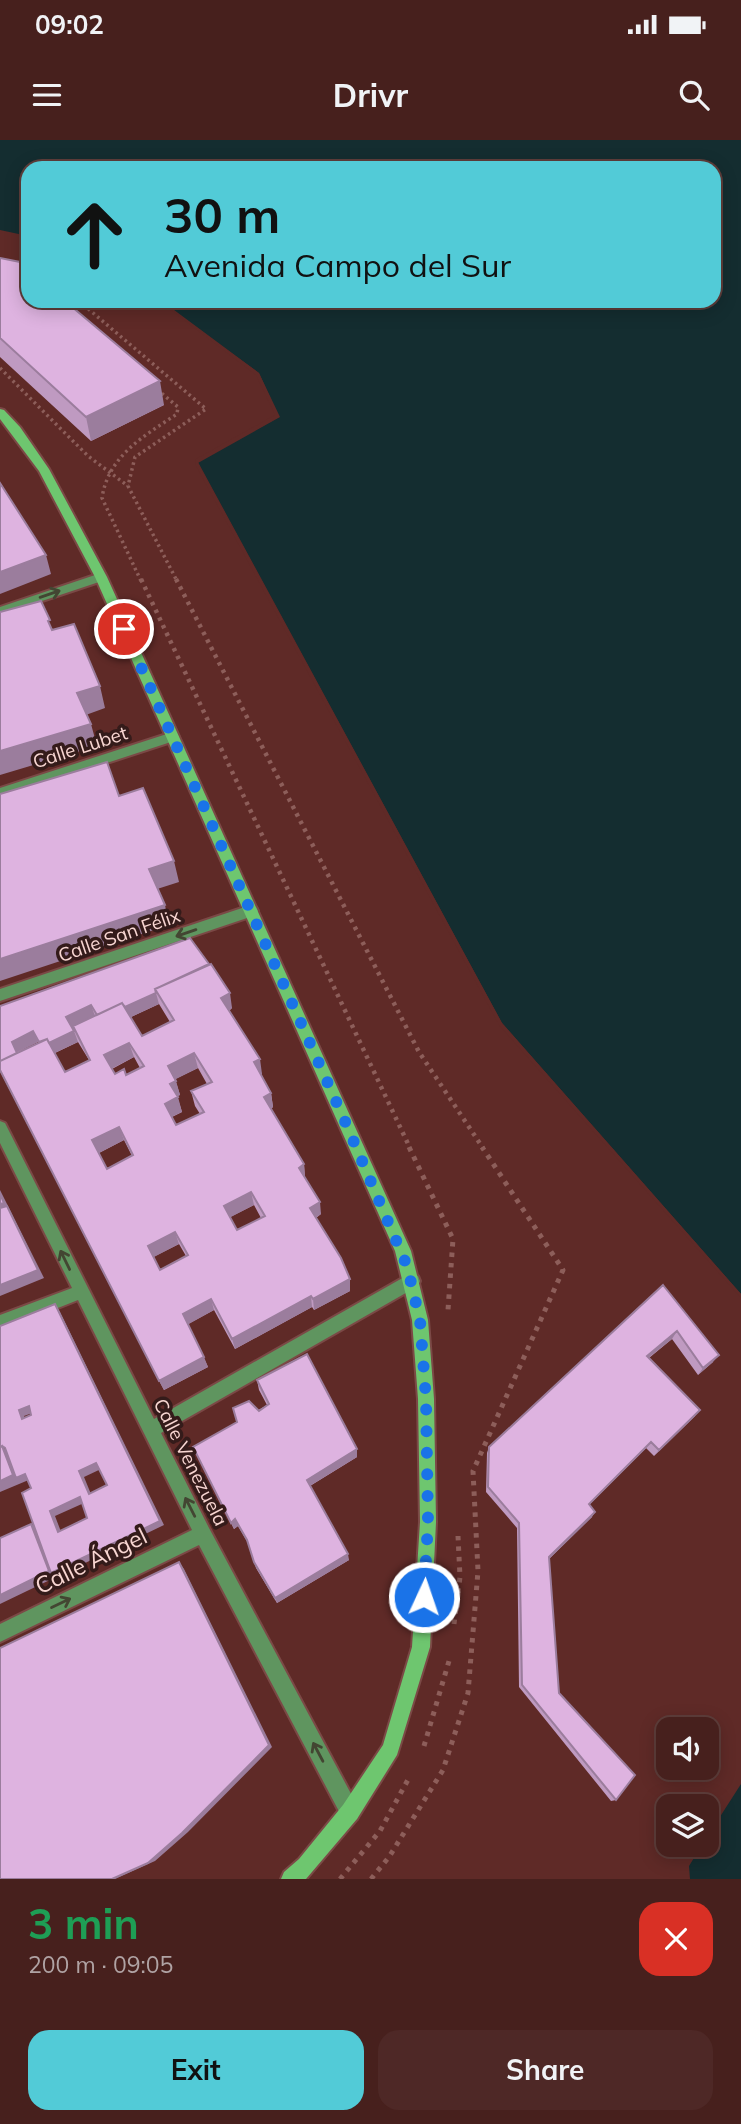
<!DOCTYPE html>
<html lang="en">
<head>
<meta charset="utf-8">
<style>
  :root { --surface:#47201d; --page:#4e2826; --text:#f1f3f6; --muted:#b0a3a4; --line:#5f3e3b; --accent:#52cbd7 }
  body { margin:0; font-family:Mulish,sans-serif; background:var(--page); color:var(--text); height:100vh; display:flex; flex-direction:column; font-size:26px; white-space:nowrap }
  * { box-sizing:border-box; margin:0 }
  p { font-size:23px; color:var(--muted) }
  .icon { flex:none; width:38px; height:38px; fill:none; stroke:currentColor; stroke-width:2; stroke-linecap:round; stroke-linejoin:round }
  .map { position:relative; height:1739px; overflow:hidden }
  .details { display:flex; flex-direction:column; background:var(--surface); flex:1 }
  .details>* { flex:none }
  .guide { position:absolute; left:21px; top:21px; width:700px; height:147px; border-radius:21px; box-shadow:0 4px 18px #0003,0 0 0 2px var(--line); background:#52cbd7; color:#111; overflow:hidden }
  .tools { position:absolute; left:656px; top:1577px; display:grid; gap:14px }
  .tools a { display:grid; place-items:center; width:63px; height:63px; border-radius:14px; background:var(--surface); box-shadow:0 4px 18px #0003,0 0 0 2px var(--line); font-size:35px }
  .pin { position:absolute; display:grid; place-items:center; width:60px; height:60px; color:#fff; margin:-30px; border:4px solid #fff; border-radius:50%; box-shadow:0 2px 7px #0007 }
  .me { position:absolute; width:77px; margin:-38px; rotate:3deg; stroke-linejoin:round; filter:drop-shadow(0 0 5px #0008) }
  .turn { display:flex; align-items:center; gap:24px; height:147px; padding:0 28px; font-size:32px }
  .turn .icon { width:91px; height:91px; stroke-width:2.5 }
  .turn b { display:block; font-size:49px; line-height:60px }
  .round { display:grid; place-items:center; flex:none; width:74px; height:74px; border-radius:21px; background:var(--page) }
  .headline { display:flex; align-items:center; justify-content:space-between; height:119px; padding:0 28px }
  h1 { font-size:42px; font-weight:700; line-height:52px; color:#1e9e55 }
  .action { display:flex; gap:14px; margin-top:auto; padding:14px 28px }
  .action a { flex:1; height:80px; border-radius:21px; background:var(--accent); color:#111; font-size:28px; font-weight:700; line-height:80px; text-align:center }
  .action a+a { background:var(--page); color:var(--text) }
  .status { display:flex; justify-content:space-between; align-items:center; height:49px; padding:0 35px; background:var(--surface); direction:ltr }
  .status svg { height:19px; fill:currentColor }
  header { display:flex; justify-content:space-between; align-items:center; height:91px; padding:0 28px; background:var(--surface); font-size:32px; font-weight:700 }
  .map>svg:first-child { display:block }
  .water { fill:#142d30 }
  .pier { fill:#5f2a27 }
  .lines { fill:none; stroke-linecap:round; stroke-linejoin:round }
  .street-casing { stroke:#7b4946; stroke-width:4 }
  .secondary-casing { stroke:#7b4946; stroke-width:4 }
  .path-far2 { stroke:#8d5e5a; stroke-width:3.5; stroke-dasharray:2.5 3.5; stroke-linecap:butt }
  .path-far1 { stroke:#8d5e5a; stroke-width:4.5; stroke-dasharray:3.5 5; stroke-linecap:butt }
  .path { stroke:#8d5e5a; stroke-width:5; stroke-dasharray:4.5 6; stroke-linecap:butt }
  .street { fill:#5f955f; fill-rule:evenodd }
  .secondary { fill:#6ec66f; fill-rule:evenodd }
  .wall { fill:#bf9ac1; fill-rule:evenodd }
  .shaded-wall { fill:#9b7d9d }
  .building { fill:#deb3e0; stroke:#9b7d9d; stroke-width:2; fill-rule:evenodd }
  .oneway { stroke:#434632 }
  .route { stroke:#1a73e8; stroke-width:12; stroke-dasharray:0 21.6 }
  .labels { text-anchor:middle; stroke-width:7; stroke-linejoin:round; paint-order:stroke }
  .street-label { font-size:19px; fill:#f8d6d2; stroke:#341b1a }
  .near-street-label { font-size:23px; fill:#f8d6d2; stroke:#341b1a }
</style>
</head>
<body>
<div class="status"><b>09:02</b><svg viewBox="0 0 49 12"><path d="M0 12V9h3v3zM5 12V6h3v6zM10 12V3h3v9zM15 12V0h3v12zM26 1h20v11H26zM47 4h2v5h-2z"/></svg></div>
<header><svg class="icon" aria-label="menu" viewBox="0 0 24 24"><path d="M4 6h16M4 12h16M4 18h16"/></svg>Drivr<svg class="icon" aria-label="search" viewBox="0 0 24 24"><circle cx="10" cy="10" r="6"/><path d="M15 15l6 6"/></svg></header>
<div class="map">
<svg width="741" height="1739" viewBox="0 0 741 1739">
  <rect width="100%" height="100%" fill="#5f2a27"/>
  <path class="water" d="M0,0H741V1154L502,883L198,322L279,277L259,233L162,161H714V28H28V96L0,90Z
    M741,1644V1739H690L689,1726L702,1705L707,1704V1697Z"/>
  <path class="pier" d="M159,161L259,233L280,277L198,323L502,883L741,1154V1158L499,885L195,324L196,319L275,275L256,235Z"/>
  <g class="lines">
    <defs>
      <path id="street" d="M101,433L105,434V440L0,475V467Z
        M173,592L177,594L179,597L177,600L0,658V648Z
        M251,765L256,767L258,771L256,775L0,861V849Z
        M0,981L5,983L154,1279L406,1136L412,1133L418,1136L420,1141L418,1146L161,1293L209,1388L357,1665L359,1672L357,1679L350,1681L343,1679L199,1405L0,1502V1484L192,1390L78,1160L0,1191V1175L72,1148L0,1003Z"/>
      <path id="secondary" d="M0,269L4,270L20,287L49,329L107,437L411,1111L428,1180L434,1259L436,1382L430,1507L397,1615L357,1679L306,1739H281L284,1732L299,1719L343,1665L383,1605L412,1507L420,1382L418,1259L412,1180L395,1111L95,437L39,331L0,279Z"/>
    </defs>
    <use href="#street" class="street-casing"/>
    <use href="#secondary" class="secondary-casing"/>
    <path class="path-far2" d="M79,161L206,269L135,317L128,346L177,441
      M0,228L88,316L128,346
      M141,441L102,358C108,316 144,296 177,274L178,267L159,251"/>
    <path class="path-far1" d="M141,439L410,1008
      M176,439L419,912L483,1008"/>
    <path class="path" d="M409,1007L453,1099L448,1170
      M454,1484L460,1437L458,1396
      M424,1606L449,1521
      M340,1739L380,1691L410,1636
      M371,1739L389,1717L443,1630L468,1553L478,1431L473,1331L563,1130L482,1007"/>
    <use href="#street" class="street"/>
    <use href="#secondary" class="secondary"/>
  </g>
  <path class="wall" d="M0,118L164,265L91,301L0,217Z
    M190,798L232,868L229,871L262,934H261L271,953L273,967L271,969L304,1024L305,1038L321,1074L316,1078L350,1139V1151L314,1170L312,1167L235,1209L214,1170L188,1184L208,1227L164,1250L0,931V866ZM159,864L170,882L142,896L131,877ZM38,902V903L17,912ZM78,902L89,920L65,932L55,913ZM134,917L140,928L126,935L115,934L112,929ZM198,928L207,944L191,951L195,966L200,974L176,985L172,977L182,972L177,956L180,955L175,939ZM124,1000L132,1016L107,1029L99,1013ZM254,1065L261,1078L237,1090L230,1077ZM179,1104L186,1116L160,1130L153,1117Z
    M663,1145L713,1222L698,1235L672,1199L649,1218L695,1276L654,1316L646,1308L589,1365L592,1377L549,1419L559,1553L616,1660L611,1661L519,1547L517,1388L486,1352L487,1313L489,1307Z
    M257,1240L357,1317L310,1346L349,1420L277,1463L256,1428L248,1403L238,1386L234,1389L193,1307L267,1265L259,1250Z"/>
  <path class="shaded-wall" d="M160,241L164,265L91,301L86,277Z
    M46,415L51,434L0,454V432Z
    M100,546L105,568L83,576L77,553Z
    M91,584L97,606L0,635V611Z
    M174,721L179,742L154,750L149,729Z
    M165,765L169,785L0,841V819Z
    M156,853L159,864L103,890L99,879Z
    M230,853L232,868L224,874L221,858Z
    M91,865L95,876L71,888L66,877Z
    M33,891L38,902L17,912L12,902Z
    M74,891L78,902L46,917L41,906Z
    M129,903L134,917L109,930L104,915Z
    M194,913L198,928L172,941L168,926Z
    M260,919L262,934L256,936L254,922Z
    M176,941L180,955L174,958L170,944Z
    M271,953L273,967L266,971L264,957Z
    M178,957L182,972L169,978L165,964Z
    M119,987L124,1000L97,1014L92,1000Z
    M304,1024L305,1038L299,1028Z
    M0,1050L44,1138L0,1156Z
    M251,1052L254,1065L227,1079L224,1066Z
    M320,1062L321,1074L311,1081L310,1068Z
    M175,1092L179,1104L152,1118L148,1106Z
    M350,1139V1151L314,1170L313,1159Z
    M311,1156L312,1167L235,1209L232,1199Z
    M211,1159L214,1170L187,1185L183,1174Z
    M55,1164L60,1172L164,1385L0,1464V1455L31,1384L39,1390L55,1431L160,1381Z
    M677,1191L672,1199L642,1223L647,1216Z
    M719,1215L713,1222L698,1235L703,1228Z
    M204,1217L208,1227L164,1250L159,1241Z
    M29,1266L35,1272L24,1276L28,1286L22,1279L19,1270Z
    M700,1270L695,1276L654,1316L659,1310Z
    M651,1302L646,1308L585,1369L589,1364Z
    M2,1306L31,1339L0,1352V1341Z
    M357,1309V1317L308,1347L307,1340Z
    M96,1323L101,1329L84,1337L93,1359L89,1354L79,1331Z
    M80,1357L84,1363L55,1376L63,1397L58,1392L50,1371Z
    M595,1372L592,1377L546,1422L549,1417Z
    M235,1379L238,1386L234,1389L231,1383Z
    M348,1414L349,1420L277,1463L275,1458Z
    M179,1422L184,1429L272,1607L188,1692L155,1721L115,1739H112Z"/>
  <path class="building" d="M0,118L20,122L28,129V161H65L160,241L86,277L0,198Z
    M0,343L46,415L0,432Z
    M41,461L50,480L48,481L52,490L74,484L100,546L77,553L91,584L0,611V472Z
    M107,622L119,656L143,648L174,721L149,729L165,765L0,819V654Z
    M190,798L209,824L155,849L156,853L125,867L122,863L97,875L91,865L66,877L74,891L49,903L47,899L39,902L33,891L12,902L17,913L0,921V866Z
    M211,824L230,853L221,858L260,919L254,922L271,953L264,957L304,1024L299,1028L320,1062L310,1068L341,1118L350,1139L313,1159L311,1156L232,1199L211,1159L183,1174L204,1217L159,1241L0,930V921L47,899L65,932L90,920L73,886L122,863L142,896L174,880L155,849ZM129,903L144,926L126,935L124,929L115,934L104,915ZM194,913L212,942L191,951L204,972L176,985L165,964L178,957L170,944L176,941L168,926ZM119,987L133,1015L107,1029L92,1000ZM251,1052L265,1076L237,1090L224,1066ZM175,1092L188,1115L160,1130L148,1106Z
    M0,1054L4,1063L0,1064Z
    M7,1066L38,1130L0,1145V1068Z
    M663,1145L719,1215L703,1228L677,1191L647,1216L700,1270L659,1310L651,1302L589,1364L595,1372L549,1417L559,1553L635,1635L616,1660L522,1545L519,1383L488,1347L489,1307Z
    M55,1164L160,1381L51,1433L22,1353L31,1348L25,1334L16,1338L5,1308L2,1306L0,1307V1186ZM29,1266L31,1275L22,1279L19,1270ZM96,1323L107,1345L89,1354L79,1331ZM80,1357L87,1378L58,1392L50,1371Z
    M307,1214L357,1309L307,1340L348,1414L275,1458L254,1422L247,1400L235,1379L231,1383L193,1307L237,1282L233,1268L249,1261L259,1271L269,1264L257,1240Z
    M2,1306L13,1335L0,1341V1307Z
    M31,1384L49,1431L0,1455V1398Z
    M179,1422L269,1605L182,1693L148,1723L112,1739H0V1508Z"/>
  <defs><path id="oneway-shaft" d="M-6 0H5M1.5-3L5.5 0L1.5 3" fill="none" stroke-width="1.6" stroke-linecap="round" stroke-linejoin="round" transform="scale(1.75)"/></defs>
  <g class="oneway">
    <use href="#oneway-shaft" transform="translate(50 454) rotate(-19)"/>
    <use href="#oneway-shaft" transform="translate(186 793) rotate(161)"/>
    <use href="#oneway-shaft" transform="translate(65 1120) rotate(-116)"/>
    <use href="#oneway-shaft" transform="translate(190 1367) rotate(-117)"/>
    <use href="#oneway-shaft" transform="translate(61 1463) rotate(-26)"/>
    <use href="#oneway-shaft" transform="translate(318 1612) rotate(-118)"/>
  </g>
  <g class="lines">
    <path class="route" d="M124,489L344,979L407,1126L420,1180L426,1259L428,1382L424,1457"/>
  </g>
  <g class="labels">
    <g class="street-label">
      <text transform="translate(80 607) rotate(-18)" y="7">Calle Lubet</text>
      <text transform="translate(119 795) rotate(-19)" y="7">Calle San Félix</text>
      <text transform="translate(191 1322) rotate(63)" y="7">Calle Venezuela</text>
    </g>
    <g class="near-street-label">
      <text transform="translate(91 1421) rotate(-26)" y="8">Calle Ángel</text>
    </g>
  </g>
</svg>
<div class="tools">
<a><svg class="icon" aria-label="sound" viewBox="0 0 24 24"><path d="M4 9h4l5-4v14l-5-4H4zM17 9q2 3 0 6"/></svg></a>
<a><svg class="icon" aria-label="layers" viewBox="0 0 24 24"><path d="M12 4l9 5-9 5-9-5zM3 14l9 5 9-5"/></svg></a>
</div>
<div class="pin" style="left:124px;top:489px;background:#d93025"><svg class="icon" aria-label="arrive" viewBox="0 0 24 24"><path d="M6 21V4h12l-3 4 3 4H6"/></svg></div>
<svg class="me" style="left:424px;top:1457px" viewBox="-20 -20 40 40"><circle r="17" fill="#1a73e8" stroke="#fff" stroke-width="3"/><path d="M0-11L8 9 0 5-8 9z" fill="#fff"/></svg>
<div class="guide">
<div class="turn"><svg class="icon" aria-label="ahead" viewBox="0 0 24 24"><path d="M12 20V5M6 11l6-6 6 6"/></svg><div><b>30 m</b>Avenida Campo del Sur</div></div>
</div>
</div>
<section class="details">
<div class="headline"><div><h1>3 min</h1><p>200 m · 09:05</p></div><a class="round" style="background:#d93025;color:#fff"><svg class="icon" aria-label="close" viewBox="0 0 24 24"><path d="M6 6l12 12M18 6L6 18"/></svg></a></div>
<div class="action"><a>Exit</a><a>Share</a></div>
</section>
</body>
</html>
